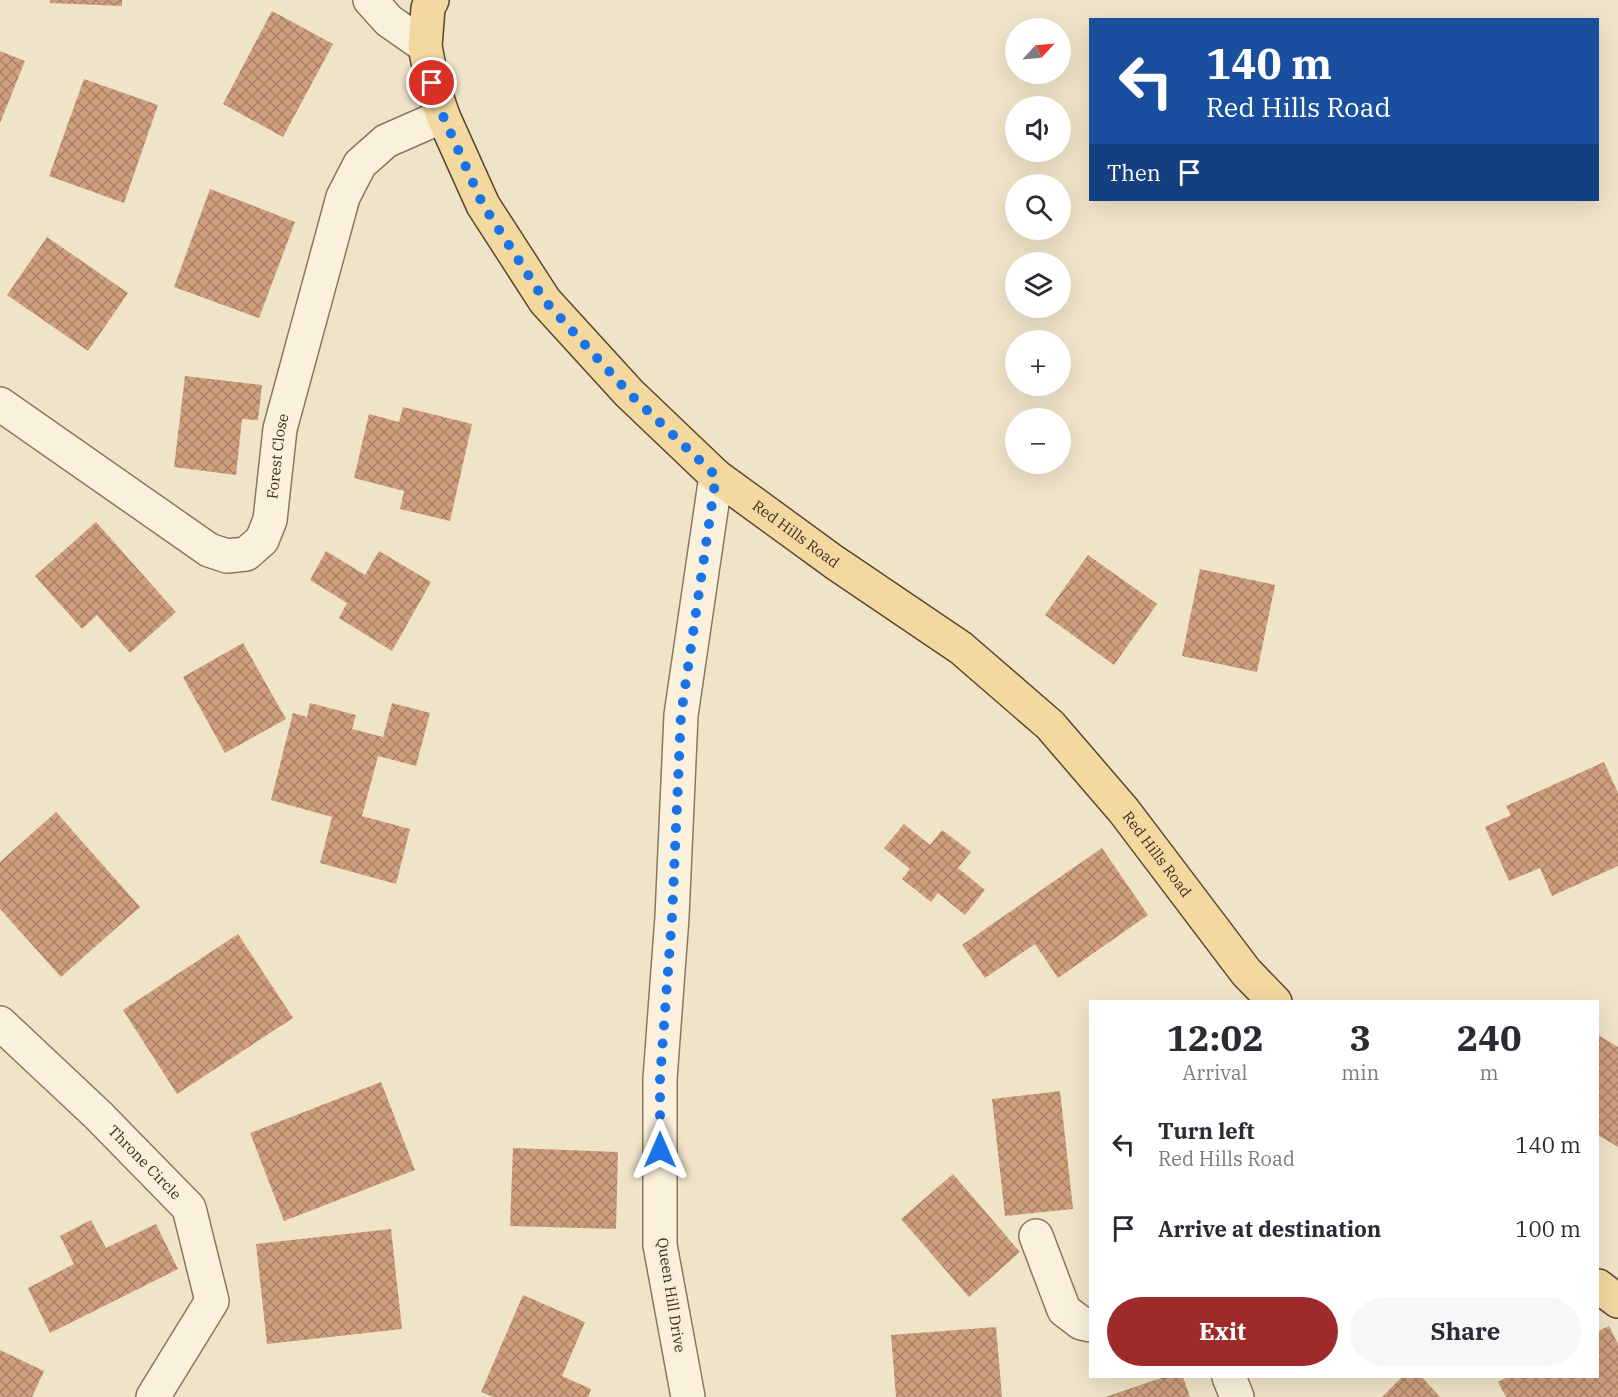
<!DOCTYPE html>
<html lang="en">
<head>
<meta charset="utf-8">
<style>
  :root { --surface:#fff; --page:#f7f7f7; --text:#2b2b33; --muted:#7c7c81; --accent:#9e2a2b }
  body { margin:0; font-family:"IBM Plex Serif",serif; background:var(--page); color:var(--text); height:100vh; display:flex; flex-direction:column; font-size:22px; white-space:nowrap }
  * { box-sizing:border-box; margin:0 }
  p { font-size:20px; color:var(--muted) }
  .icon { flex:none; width:33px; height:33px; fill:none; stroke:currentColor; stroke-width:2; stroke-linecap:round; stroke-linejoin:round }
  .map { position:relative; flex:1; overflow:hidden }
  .sheet { position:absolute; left:1089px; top:1000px; width:510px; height:378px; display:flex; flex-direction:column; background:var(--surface); border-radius:0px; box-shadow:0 6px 24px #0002 }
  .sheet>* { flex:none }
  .guide { position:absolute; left:1089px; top:18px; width:510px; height:183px; border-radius:0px; box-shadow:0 6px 24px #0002; background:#1a4fa0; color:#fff; overflow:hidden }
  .needle { width:39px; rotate:64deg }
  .controls { position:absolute; left:1005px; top:18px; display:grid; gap:12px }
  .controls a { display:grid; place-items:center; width:66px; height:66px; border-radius:50%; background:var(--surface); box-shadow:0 6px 24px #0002; font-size:30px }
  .pin { position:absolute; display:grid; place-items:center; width:51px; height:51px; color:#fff; margin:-26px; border:3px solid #fff; border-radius:50%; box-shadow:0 2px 6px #0007 }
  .me { position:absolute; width:66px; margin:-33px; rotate:0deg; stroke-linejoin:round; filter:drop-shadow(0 0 4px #0008) }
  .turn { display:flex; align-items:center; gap:21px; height:126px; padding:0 18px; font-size:27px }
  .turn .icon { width:78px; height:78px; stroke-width:2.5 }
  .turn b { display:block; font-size:42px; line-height:51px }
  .then { display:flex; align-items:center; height:57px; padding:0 18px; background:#0003; gap:12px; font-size:22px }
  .eta { display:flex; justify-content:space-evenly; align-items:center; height:102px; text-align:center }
  .eta b { font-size:36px; font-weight:700; line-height:42px }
  .cta { display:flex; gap:12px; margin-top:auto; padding:12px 18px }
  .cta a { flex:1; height:69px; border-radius:36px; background:var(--accent); color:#fff; font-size:24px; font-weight:700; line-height:69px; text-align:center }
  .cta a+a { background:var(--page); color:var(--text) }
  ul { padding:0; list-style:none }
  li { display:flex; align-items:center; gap:18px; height:84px; padding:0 18px }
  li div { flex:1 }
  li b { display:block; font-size:22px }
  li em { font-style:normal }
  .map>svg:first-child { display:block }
  .building { fill:url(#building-cross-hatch) }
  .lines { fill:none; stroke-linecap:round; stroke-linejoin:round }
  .minor-casing { stroke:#8d765c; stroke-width:36 }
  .major-casing { stroke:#5b4430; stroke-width:36 }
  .minor { stroke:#faf1dc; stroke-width:33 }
  .major { stroke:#f3d9a0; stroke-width:33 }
  .route { stroke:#1a73e8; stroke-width:10; stroke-dasharray:0 18 }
  .labels { text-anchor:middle; stroke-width:6; stroke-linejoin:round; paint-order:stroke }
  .street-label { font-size:15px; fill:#3d2e20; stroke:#f7eed8 }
</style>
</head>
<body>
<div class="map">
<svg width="1618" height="1397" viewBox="0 0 1618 1397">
  <defs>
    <pattern id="building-cross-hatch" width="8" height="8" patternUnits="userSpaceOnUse" patternTransform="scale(1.5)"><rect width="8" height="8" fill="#cf9f7d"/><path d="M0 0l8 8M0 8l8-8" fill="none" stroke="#a98266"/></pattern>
  </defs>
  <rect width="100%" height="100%" fill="#f0e4c8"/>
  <path class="building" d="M50,0H122V6L50,3Z
    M272,11L333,44L283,137L223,104Z
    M0,51L25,61L0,123Z
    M84,79L158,105L124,203L49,176Z
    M210,189L295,222L259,318L174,287Z
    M47,237L128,293L88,351L7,295Z
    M185,376L262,385L258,420L242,419L236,475L174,467Z
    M403,407L472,424L450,521L400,509L404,491L354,478L369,414L399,422Z
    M96,522L176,612L130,653L97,615L82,629L35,576Z
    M326,551L365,575L379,551L431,582L392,651L339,618L347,603L310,580Z
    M1088,555L1157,604L1114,665L1045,615Z
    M1200,569L1275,585L1257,672L1182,656Z
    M243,643L286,719L225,753L183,677Z
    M310,703L356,715L352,729L383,737L392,703L430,713L416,766L378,756L362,816L410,829L396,884L320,863L332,817L271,800L293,713L307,717Z
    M1604,762L1618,793V866L1552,896L1540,868L1509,881L1485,827L1511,815L1506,806Z
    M56,812L140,907L61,977L0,909V862Z
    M904,824L930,845L942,830L971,852L958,868L985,890L965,915L938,893L931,902L902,879L910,869L884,848Z
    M1102,848L1148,915L1058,978L1035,944L985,978L962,945Z
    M238,934L293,1018L177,1094L123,1010Z
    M1598,1035L1618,1047V1147L1598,1135Z
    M381,1082L415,1170L284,1221L250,1133Z
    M1060,1091L1073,1209L1005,1216L992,1099Z
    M513,1148L618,1152L616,1229L510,1226Z
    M953,1174L1020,1252L969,1297L901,1219Z
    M91,1220L106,1248L156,1224L178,1269L50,1333L28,1288L74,1264L60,1236Z
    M391,1229L402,1329L267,1344L256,1244Z
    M523,1295L585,1322L562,1376L591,1389L588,1397H493L481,1392Z
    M1609,1326L1618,1344V1397H1506L1498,1382L1507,1377H1598V1331Z
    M996,1327L1002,1397H896L891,1335Z
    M0,1350L44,1371L32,1397H0Z
    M1164,1377H1183L1190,1397H1105Z
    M1402,1377H1422L1440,1397H1382Z"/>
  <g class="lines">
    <defs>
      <g id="minor">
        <path d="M370,0L389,21L425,46"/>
        <path id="s1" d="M0,404L209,550L227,556L246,554L262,540L270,520L280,429L343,197L360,164L386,141L443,116"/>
        <path id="s2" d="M0,1023L98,1115L189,1208L212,1301L153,1397"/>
        <path d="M1036,1236L1064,1310L1081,1323L1090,1325"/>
        <path d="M1229,1377L1237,1397"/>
        <path d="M688,1397L660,1245V1079L672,917L681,715L716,476"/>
      </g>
      <g id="major">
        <path id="s3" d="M432,0L428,8L425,46L432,83L443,116L483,205L545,301L629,393L716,476L834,562L961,648L1050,725L1124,811L1246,972L1275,1002"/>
        <path d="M1598,1286L1618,1301"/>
      </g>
    </defs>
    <use href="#minor" class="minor-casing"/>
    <use href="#major" class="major-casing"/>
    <use href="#minor" class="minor"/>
    <use href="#major" class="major"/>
  </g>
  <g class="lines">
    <path class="route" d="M432,83L443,116L483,205L545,301L629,393L716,476L681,715L672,917L660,1079V1150"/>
  </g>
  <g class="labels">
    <g class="street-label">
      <text dy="5" stroke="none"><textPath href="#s1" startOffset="400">Forest Close</textPath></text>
      <text dy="5" stroke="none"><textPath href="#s3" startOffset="675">Red Hills Road</textPath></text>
      <text dy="5" stroke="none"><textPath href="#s3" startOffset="1161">Red Hills Road</textPath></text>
      <text dy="5" stroke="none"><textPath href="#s2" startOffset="201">Throne Circle</textPath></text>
      <text transform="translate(671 1295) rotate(81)" y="5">Queen Hill Drive</text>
    </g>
  </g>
</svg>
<div class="controls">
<a><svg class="needle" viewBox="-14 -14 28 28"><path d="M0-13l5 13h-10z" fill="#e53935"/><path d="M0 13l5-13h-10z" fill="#7c7c81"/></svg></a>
<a><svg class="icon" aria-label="sound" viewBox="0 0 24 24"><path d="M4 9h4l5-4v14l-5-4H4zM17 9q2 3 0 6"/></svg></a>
<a><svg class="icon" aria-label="search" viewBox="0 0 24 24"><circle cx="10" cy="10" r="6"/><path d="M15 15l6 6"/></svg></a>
<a><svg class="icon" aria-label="layers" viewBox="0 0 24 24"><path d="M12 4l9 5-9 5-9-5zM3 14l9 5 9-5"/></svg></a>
<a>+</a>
<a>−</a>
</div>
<div class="pin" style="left:432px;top:83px;background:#d93025"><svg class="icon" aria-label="arrive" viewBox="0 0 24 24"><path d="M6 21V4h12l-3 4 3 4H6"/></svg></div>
<svg class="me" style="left:660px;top:1150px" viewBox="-20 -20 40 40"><path d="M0-17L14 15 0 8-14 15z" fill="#1a73e8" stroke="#fff" stroke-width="4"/></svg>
<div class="guide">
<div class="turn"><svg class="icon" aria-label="left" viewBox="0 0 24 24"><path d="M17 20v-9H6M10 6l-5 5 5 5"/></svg><div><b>140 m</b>Red Hills Road</div></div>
<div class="then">Then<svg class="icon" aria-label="arrive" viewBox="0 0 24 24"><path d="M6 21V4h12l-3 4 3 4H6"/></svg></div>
</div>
<section class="sheet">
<div class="eta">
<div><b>12:02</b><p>Arrival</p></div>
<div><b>3</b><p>min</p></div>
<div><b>240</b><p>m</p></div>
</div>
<ul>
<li><svg class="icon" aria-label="left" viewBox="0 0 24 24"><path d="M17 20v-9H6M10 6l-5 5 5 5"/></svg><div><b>Turn left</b><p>Red Hills Road</p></div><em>140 m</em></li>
<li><svg class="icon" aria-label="arrive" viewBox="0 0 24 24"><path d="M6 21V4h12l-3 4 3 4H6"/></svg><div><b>Arrive at destination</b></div><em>100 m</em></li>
</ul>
<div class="cta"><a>Exit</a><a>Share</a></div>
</section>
</div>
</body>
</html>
